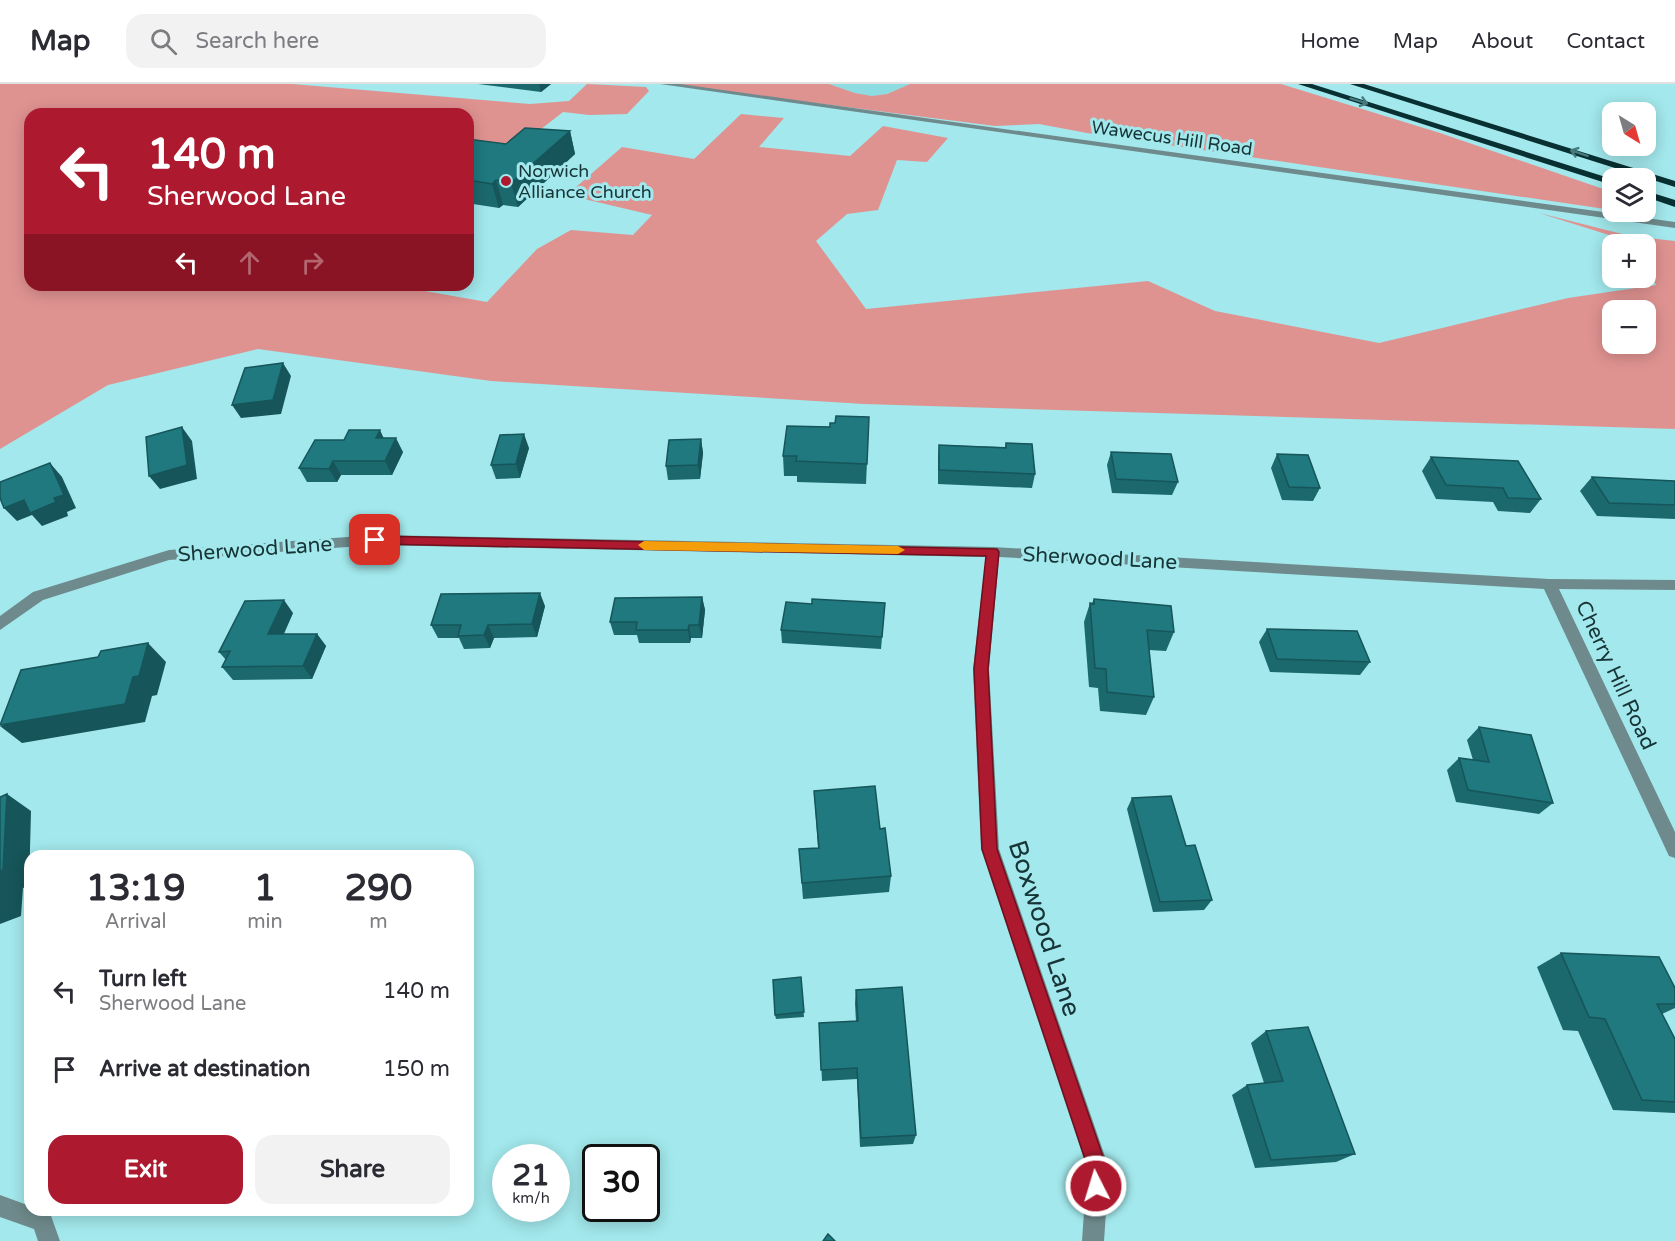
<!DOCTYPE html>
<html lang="en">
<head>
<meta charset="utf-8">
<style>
  :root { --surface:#fff; --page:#f2f2f3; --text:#2b2b33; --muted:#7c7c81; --line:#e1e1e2; --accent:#ad192e }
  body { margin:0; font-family:"Varela Round",sans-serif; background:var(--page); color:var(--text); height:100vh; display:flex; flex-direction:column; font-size:22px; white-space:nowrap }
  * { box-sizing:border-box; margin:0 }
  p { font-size:20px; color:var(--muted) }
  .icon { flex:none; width:33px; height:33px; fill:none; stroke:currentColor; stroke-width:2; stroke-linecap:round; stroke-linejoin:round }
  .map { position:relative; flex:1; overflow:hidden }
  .sheet { position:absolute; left:24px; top:766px; width:450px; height:366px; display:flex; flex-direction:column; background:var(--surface); border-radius:18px; box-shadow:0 3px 15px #0003 }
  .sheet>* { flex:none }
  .hud { position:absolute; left:24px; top:24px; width:450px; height:183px; border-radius:18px; box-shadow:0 3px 15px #0003; background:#ad192e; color:#fff; overflow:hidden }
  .needle { width:39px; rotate:143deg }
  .buttons { position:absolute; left:1602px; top:18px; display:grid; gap:12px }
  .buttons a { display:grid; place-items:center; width:54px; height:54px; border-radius:12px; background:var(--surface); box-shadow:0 3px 15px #0003; font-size:30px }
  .speed { position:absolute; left:492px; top:1060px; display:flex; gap:12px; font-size:30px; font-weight:700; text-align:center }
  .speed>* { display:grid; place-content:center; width:78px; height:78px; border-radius:50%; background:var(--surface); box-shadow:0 3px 15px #0003; line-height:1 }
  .speed small { font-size:15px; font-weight:400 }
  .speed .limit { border:3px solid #111; border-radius:9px; background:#fff; color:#111 }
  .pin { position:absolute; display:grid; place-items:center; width:51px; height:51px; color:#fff; margin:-26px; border-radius:12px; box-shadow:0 3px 9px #0006 }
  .me { position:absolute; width:66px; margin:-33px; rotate:355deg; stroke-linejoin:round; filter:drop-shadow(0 0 4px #0008) }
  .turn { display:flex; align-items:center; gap:21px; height:126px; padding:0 24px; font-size:27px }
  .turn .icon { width:78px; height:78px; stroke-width:2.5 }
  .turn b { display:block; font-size:42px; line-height:51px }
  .lanes { display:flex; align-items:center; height:57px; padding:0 24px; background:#0003; justify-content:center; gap:30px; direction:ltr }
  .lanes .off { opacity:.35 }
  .eta { display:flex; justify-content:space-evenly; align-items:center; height:102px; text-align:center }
  .eta b { font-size:36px; font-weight:700; line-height:42px }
  .action { display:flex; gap:12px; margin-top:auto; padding:12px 24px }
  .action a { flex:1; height:69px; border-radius:18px; background:var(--accent); color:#fff; font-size:24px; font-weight:700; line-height:69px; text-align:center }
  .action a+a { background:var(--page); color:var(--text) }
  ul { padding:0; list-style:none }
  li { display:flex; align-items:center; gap:18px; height:78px; padding:0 24px }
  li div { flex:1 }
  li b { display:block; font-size:22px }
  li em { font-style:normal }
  header { display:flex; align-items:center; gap:36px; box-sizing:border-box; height:84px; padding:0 30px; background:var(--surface); border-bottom:2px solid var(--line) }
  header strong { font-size:28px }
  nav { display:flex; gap:33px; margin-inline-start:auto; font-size:21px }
  .search { width:420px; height:54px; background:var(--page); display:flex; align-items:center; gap:15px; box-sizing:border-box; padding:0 21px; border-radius:18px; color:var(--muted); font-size:22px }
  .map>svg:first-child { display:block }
  .built { fill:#8ddce1 }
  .green { fill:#df9391; fill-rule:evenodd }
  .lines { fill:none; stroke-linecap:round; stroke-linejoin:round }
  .minor { fill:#6f8a8c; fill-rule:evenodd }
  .highway { fill:#082f31; fill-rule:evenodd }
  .wall { fill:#1b686d }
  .shaded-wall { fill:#165559 }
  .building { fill:#1f797f; stroke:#165559; stroke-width:1.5 }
  .oneway { stroke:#46797c }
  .route { fill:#ad192e; stroke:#70101e; stroke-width:1.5 }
  .slow { fill:#f59e0b }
  .poi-dot { fill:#ad192e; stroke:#a2e8ec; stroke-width:2 }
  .labels { text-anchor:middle; stroke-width:6; stroke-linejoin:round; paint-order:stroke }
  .far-street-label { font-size:18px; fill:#173436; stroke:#a2e8ec }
  .far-poi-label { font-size:18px; fill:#173436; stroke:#a2e8ec; text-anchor:start }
  .street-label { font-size:21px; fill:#173436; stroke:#a2e8ec }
  .near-street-label { font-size:26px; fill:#173436; stroke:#a2e8ec }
</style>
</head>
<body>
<header>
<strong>Map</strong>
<div class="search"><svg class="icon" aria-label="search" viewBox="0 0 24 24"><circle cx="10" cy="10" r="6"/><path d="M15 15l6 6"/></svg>Search here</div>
<nav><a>Home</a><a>Map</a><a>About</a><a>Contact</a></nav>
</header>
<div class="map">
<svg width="1675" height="1157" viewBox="0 0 1675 1157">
  <rect width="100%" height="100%" fill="#a2e8ec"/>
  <path class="built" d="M829,0H910L887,10L872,12L855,9Z"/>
  <path class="green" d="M0,0H292L530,20L569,17L587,0L646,3L649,7L627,30L589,31L563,28L536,49L468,78V30H30V201H391L487,218L537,165L571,146L633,151L652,131L567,111L622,63L694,75L741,30L784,34L759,63L850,72L883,42L948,54L927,78L897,76L878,126L847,130L816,157L866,225L1148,197L1215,227L1379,259L1568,214L1656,201L1646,184V160H1630L1628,157L1539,129L1630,152L1675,157V345L864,320L491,297L258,265L108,301L0,365ZM1612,226H1646V260H1612Z
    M667,0H829L855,9L872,12L887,10L910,0H1281L1440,49L1612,108V126L1087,49L1039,40L995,42Z"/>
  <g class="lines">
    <path class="minor" d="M660,0H680L1675,138V144Z
      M375,451L993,463L1549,495L1675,496V506L1559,505L1675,748V774L1669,772L1544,505L999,473L989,585L999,765L1109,1084L1104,1157H1082L1087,1084L981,765L973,585L986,473L375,461L169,476L43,516L0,546V532L33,508L169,466Z
      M0,1111L30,1122V1126L50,1129L60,1157H38L34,1145L0,1133Z"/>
    <path class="highway" d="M1298,0H1312L1612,95V101Z
      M1350,0H1364L1675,97V103Z
      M1646,107L1675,116V123L1646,113Z"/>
  </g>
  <path class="wall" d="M478,0H551L541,8Z
    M570,47L575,70L518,123L503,121L499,124L473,120L468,125V55L506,60Z
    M869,333L866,400L797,398V392H784L783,372L830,343L835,339Z
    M384,354L403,368L392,391H341L337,398H307L299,384L344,356Z
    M701,355L703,369L700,395L668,396L666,382Z
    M1006,359L1035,390L1032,404L938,400V374L939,361L1005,363Z
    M529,364L520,394L496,395L491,381Z
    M1111,368L1178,398L1172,411L1112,409L1107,381Z
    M1277,370L1320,404L1313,417L1282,416L1271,384Z
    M1431,373L1541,415L1530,429L1498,427L1493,418L1436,415L1422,387Z
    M1592,393L1675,397V435L1597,432L1580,407Z
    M702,513L705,526L702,554H691L690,559H639L637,551H614L610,538Z
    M1094,515L1174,548L1166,567L1149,566L1154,613L1146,631L1100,627L1098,604L1089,603L1084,538L1090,519H1092Z
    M885,519L881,565L782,559L781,546L812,520Z
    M545,522L537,553L494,554L490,564L464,565L459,554H438L431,541Z
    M293,529L284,550H317L326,562L312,595L233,596L222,583L226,576L219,568Z
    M1267,545L1370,578L1360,591L1270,588L1259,558Z
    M1479,643L1553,719L1539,730L1456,718L1447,686L1459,674L1473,676L1467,656Z
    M814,707L880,745L891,792L889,808L803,815L799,765L818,764Z
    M1132,714L1186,762L1212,816L1204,826L1153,828L1127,725Z
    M1561,869L1675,904V924L1662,930L1675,955V1029L1613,1026L1578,947L1563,946L1537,883Z
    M801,893L804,933L776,935L775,931Z
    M856,906L916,1051L913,1060L860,1063L857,995L822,997L819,939L856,938L855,919Z
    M1266,947L1355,1070L1336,1078L1255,1084L1232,1011L1247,1001L1264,999L1251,959Z"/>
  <path class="shaded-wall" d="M539,0H551L541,8Z
    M570,47L575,70L518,123L511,99Z
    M496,96L503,121L499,124L492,100Z
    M468,102L473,120L468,125Z
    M283,279L291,292L281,330L241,334L232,321Z
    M182,343L192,357L197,395L160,405L149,392Z
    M380,346L386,359L376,354Z
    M524,350L529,364L520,394L516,380Z
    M396,354L403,368L392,391L385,377Z
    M701,355L703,369L700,395L698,381Z
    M333,377L341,391L337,398L329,385Z
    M50,379L62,393L76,424L67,428L68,432L42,442L32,431L17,437L4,424L24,416L54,414Z
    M540,509L545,522L537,553L532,540Z
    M702,513L705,526L702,554L699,541Z
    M284,516L293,529L277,563L268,550Z
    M488,541L494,554L490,564L484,551Z
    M689,541L691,554L690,559L688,546Z
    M317,550L326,562L312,595L303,582Z
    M148,559L166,578L157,611L152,612L145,638L22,659L0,642L133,593Z
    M7,710L31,727L29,802L23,804L21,832L0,840V787Z"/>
  <path class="building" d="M525,44L570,47L511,99L496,96L492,100L468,96V55L506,60Z
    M283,279L273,316L232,321L245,284Z
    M836,332L869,333L867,380L796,377L797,372H783L787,342L830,343V339H835Z
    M182,343L187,381L149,392L146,353Z
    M349,346H380L376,354H396L385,377H333L329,385L299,384L315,356H344Z
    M524,350L516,380L491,381L500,351Z
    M701,355L698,381L666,382L669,356Z
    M1006,359L1032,360L1035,390L939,386V361L1006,364Z
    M1111,368L1171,370L1178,398L1116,395Z
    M1277,370L1308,371L1320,404L1289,403Z
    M1431,373L1518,377L1541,415L1508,414L1503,404L1446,401Z
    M50,379L64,411L54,414L56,418L30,429L24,416L4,424L0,414V398Z
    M1592,393L1675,397V421L1609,419Z
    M540,509L532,540L488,541L484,551L458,552L461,541H431L441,510Z
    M702,513L699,541H689L688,546H636L637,538H610L615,514Z
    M812,515L885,519L882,553L781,546L786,518L812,520Z
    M1094,515L1171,522L1174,548L1147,546L1154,613L1107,608L1106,585L1095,584L1090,519L1094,520Z
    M284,516L268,550H317L303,582L222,583L230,567L219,568L245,517Z
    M1267,545L1357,547L1370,578L1277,575Z
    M148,559L139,592L133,593L125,620L0,641L21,586L98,573L101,567Z
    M1479,643L1531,651L1553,719L1468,706L1459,674L1489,678Z
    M875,702L880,745L885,744L891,792L802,799L799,765L819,764L814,707Z
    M7,710L3,786L0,787V713Z
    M1171,712L1186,762L1195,761L1212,816L1160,818L1132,714Z
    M1561,869L1659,873L1675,904V920H1657L1675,955V1018L1642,1016L1605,935L1589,933Z
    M801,893L804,928L775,931L773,896Z
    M902,903L916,1051L861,1054L857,984L821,986L819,939L858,937L856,906Z
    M1308,943L1355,1070L1271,1076L1247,1001L1283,997L1266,947Z
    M828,1150L835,1157H823Z"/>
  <defs><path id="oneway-shaft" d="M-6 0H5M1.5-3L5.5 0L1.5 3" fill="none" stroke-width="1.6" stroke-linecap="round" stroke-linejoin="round" transform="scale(1.5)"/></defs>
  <g class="oneway">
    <use href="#oneway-shaft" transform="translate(1359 17) rotate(17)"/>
    <use href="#oneway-shaft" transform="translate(1579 69) rotate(-162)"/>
  </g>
  <path class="route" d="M375,452L997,465L999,468L988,585L997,765L1107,1084L1103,1109L1096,1112L1089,1109L1086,1102L1088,1084L982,765L974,585L986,472L375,460L369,456Z"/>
  <path class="slow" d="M644,457L898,462L905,466L898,470L644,466L638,461Z"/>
  <circle class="poi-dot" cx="506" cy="97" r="6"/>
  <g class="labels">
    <g class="far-street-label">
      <text transform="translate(1172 54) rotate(8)" y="6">Wawecus Hill Road</text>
    </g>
    <g class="far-poi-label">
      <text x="518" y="93">Norwich<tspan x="518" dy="21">Alliance Church</tspan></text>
    </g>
    <g class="street-label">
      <text transform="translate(255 465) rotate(-4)" y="7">Sherwood Lane</text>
      <text transform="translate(1100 474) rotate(3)" y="7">Sherwood Lane</text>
      <text transform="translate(1616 591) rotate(65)" y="7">Cherry Hill Road</text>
    </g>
    <g class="near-street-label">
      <text transform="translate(1045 844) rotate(72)" y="9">Boxwood Lane</text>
    </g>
  </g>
</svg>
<div class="buttons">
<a><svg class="needle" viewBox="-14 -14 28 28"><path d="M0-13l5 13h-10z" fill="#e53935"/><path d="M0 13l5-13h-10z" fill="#7c7c81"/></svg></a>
<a><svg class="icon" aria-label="layers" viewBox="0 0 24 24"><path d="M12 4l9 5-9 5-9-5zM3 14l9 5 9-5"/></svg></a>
<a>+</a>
<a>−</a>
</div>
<div class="speed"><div>21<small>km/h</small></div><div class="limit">30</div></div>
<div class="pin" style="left:375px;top:456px;background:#d93025"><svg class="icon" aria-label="arrive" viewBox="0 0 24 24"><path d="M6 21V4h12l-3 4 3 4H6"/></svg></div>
<svg class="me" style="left:1096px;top:1102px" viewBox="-20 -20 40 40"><circle r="17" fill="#ad192e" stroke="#fff" stroke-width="3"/><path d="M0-11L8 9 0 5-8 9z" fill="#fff"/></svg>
<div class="hud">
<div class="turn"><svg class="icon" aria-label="left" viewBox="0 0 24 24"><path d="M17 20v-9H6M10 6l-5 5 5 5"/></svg><div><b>140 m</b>Sherwood Lane</div></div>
<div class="lanes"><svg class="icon" aria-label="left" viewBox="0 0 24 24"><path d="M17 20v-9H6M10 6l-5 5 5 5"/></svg><svg class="icon off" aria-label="ahead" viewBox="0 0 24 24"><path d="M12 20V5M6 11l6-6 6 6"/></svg><svg class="icon off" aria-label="right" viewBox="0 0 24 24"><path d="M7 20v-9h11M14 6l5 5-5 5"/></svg></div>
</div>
<section class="sheet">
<div class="eta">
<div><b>13:19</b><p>Arrival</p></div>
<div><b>1</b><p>min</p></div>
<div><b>290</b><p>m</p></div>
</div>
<ul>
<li><svg class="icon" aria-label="left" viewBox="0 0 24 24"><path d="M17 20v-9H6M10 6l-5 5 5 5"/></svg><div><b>Turn left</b><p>Sherwood Lane</p></div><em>140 m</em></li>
<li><svg class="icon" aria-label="arrive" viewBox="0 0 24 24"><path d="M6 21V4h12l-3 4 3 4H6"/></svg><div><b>Arrive at destination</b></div><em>150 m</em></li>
</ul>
<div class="action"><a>Exit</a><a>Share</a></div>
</section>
</div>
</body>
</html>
